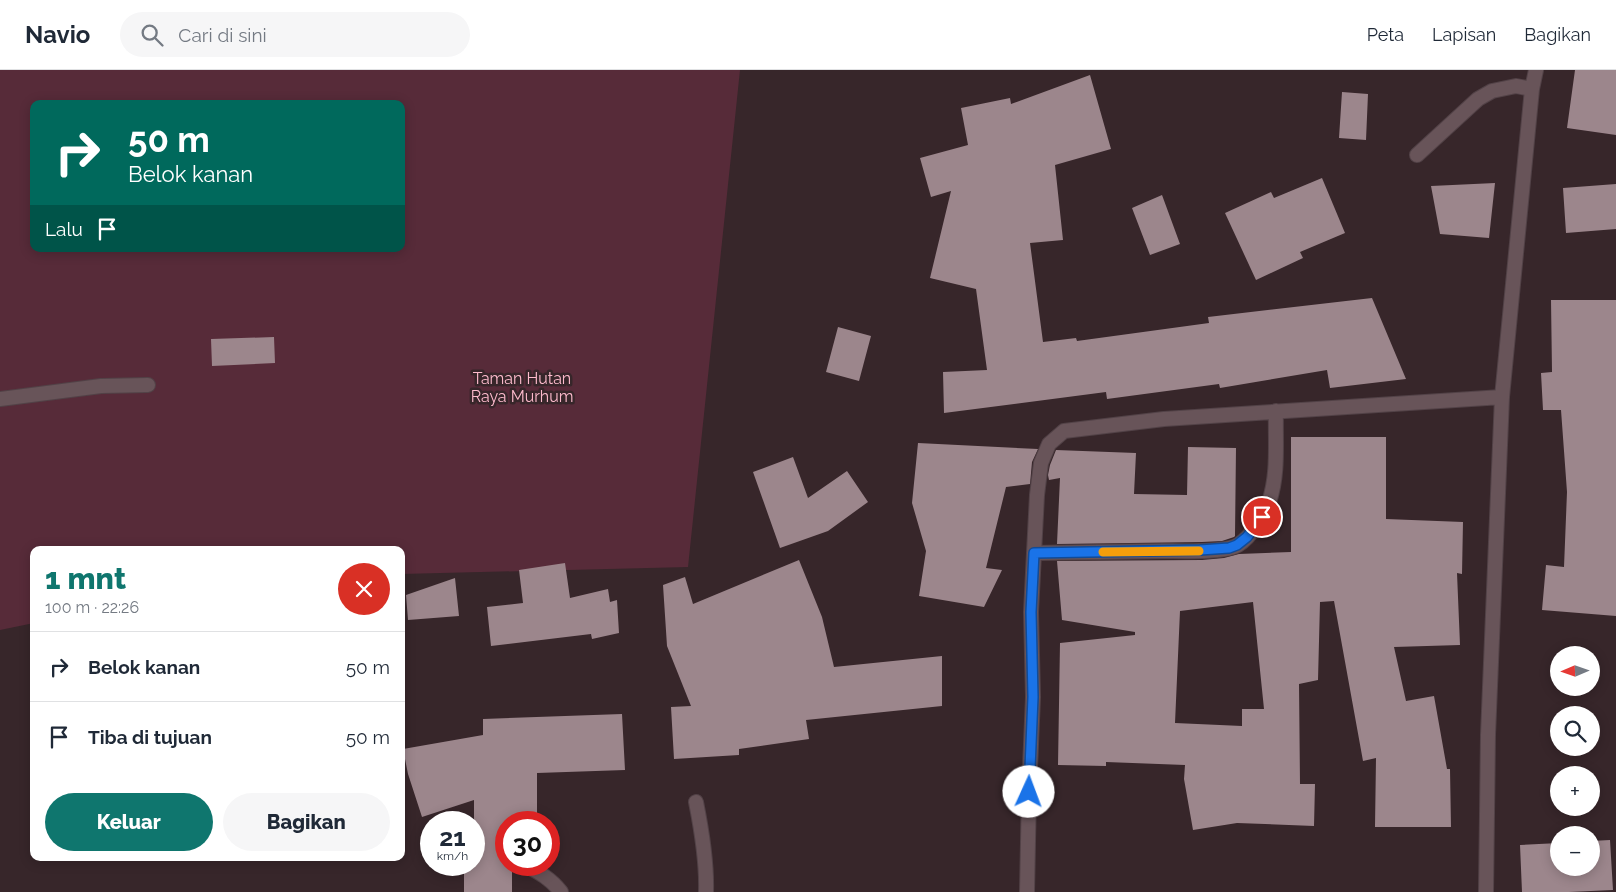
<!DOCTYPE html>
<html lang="id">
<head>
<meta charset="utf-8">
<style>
  :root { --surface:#fff; --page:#f6f6f7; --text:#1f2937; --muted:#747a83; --line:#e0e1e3; --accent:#0f766e }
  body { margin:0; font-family:Raleway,sans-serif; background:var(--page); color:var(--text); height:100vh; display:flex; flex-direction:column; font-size:19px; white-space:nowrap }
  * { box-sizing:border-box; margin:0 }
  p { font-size:16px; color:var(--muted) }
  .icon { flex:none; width:28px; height:28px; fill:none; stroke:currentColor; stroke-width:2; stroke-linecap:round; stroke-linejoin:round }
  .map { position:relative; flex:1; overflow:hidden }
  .details { position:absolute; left:30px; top:476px; width:375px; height:315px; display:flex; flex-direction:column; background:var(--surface); border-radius:10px; box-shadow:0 2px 12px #0003 }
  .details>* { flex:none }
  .banner { position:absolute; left:30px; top:30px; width:375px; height:152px; border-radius:10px; box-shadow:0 2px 12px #0003; background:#00695c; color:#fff; overflow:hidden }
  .needle { width:32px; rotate:268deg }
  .fabs { position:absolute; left:1550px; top:576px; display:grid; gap:10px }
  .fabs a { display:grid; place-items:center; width:50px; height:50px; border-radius:50%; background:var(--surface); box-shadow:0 2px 12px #0003; font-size:25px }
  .speed { position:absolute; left:420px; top:741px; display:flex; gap:10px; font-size:25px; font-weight:700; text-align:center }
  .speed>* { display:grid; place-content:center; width:65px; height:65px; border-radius:50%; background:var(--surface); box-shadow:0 2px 12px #0003; line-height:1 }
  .speed small { font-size:12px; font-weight:400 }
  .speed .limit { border:8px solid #d22; background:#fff; color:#111 }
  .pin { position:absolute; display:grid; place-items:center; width:42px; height:42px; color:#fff; margin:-21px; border:2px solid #fff; border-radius:50%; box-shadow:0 1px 5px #0007 }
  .me { position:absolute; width:55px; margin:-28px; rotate:2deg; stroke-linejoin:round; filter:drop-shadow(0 0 4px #0008) }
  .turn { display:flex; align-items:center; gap:18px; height:105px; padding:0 15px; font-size:22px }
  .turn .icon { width:65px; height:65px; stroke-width:2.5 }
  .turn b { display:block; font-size:35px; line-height:42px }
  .then { display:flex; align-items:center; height:48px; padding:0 15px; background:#0003; gap:10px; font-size:19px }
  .round { display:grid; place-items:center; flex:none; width:52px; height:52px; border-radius:26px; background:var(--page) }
  .head { display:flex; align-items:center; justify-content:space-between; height:85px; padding:0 15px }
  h1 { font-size:30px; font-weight:800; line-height:38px; color:var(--accent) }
  .button { display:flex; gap:10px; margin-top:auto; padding:10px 15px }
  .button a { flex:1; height:58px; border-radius:30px; background:var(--accent); color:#fff; font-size:20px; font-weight:800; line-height:58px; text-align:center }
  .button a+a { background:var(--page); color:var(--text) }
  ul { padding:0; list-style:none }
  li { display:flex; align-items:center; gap:15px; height:70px; padding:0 15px; border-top:1px solid var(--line) }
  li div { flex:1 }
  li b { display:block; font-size:19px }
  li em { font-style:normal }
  header { display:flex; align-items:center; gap:30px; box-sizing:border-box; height:70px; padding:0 25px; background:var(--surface); border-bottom:1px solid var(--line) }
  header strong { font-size:24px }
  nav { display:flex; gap:28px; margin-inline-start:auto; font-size:18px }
  .search { width:350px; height:45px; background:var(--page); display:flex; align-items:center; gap:12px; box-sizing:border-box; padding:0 18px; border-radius:28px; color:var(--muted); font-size:19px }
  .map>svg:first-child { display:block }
  .green { fill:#572b39; fill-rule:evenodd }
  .building { fill:#9c868c; fill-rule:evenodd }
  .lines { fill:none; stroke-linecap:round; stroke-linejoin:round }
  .minor-casing { stroke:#524247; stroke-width:16 }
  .minor { stroke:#685459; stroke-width:14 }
  .route-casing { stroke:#114b97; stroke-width:12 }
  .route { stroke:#1a73e8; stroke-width:9 }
  .slow { stroke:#f59e0b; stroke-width:9 }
  .labels { text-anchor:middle; stroke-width:5; stroke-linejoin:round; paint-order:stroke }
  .park-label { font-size:16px; fill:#febbcd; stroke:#37262a }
</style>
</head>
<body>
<header>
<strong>Navio</strong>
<div class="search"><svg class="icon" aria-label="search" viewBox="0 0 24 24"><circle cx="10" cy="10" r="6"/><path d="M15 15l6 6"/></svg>Cari di sini</div>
<nav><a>Peta</a><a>Lapisan</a><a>Bagikan</a></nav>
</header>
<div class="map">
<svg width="1616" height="822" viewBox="0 0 1616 822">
  <rect width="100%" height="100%" fill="#37262a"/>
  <path class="green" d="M0,0H740L688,497L401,504V480H34V553L0,560ZM34,34H401V179H34Z"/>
  <path class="building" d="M1575,0H1616V65L1567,58Z
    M1090,5L1111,79L1055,95L1063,170L1030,173L1043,272L1076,268L1077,271L1209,253L1208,247L1372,228L1406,309L1330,318L1327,300L1220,318L1219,314L1107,329L1106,322L944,343L943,302L987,300L976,219L930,208L951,121L931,127L920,88L968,75L961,38L1010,28L1011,34Z
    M1342,22L1368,24L1366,70L1339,68Z
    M1322,108L1345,163L1300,182L1303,188L1256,210L1225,143L1271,122L1274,128Z
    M1495,113L1489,168L1440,164L1431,116Z
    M1616,114V159L1566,163L1563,118Z
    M1162,125L1180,174L1150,185L1132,138Z
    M1551,230H1616V546L1542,540L1546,495L1564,497L1567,422L1561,340H1543L1541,303L1552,302Z
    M838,257L871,266L859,311L826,302Z
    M274,267L275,293L212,296L211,269Z
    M1291,367H1386V449L1463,452L1462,504L1457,503L1460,575L1394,577L1406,631L1434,626L1447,699H1450L1451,757H1375L1376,688L1363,691L1334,531L1320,532L1318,610L1299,614L1300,714H1315L1314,756L1237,753L1193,760L1184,709L1185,695L1106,692V696L1058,695L1060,573L1135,565V562L1062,550L1057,491L1202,490L1224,488L1239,484L1291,482ZM1253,532L1264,639H1242V656L1175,653L1180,541Z
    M918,373L1038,379L1032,392L1030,414L1006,417L986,498L1002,500L984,537L919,526L926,481L912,433Z
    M1188,377L1236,378L1235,466L1234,467L1222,471L1202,472L1057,474L1060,408L1049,410L1048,405L1050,395L1056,380L1136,383L1134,424L1187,425Z
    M793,387L808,428L847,401L868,432L828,461L780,478L753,402Z
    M799,490L822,547L834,597L942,586V636L806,650L809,669L739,679V685L674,689L671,637L691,636L667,576L663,515L685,507L693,534Z
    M565,493L570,528L608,519L610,532L617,530L619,563L592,569L591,564L491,576L487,537L523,533L519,500Z
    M455,508L459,546L408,550L406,525Z
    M622,644L625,700L537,703V752H506V795H512V822H464V795H474V730L422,747L408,704L403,679L483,665V649Z
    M1610,770L1613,820L1569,822H1522L1520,775L1559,773V798H1591V771Z"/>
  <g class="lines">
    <defs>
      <path id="minor" d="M1417,85L1478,29L1492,21L1516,16L1532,19
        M0,329L101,316L148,315
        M1034,483C1077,482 1120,482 1163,481C1180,481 1225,483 1238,475C1252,466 1263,447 1269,432C1279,403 1275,371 1276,341
        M696,732C702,762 707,792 706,822
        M525,795C539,802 551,809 561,822
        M1027,822L1029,722L1033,627L1031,542L1034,483L1037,425L1041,393L1049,374L1064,361L1164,349L1502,327
        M1486,822L1488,665L1502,327L1532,19L1536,0"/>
    </defs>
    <use href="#minor" class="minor-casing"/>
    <use href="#minor" class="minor"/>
  </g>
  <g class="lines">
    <defs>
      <path id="route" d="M1029,722L1033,627L1031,542L1034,483L1200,480L1229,478L1237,475L1247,467L1262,447"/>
    </defs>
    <use href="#route" class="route-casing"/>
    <use href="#route" class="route"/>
    <path class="slow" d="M1103,482L1199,481"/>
  </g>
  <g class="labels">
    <g class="park-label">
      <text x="522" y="314">Taman Hutan<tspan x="522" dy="18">Raya Murhum</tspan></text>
    </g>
  </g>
</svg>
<div class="fabs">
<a><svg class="needle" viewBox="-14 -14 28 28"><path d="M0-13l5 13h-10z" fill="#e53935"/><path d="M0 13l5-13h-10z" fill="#747a83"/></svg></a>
<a><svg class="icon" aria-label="search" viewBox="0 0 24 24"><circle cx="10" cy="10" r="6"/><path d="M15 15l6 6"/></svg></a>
<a>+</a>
<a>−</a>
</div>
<div class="speed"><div>21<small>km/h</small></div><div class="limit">30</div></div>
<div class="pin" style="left:1262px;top:447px;background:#d93025"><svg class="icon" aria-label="arrive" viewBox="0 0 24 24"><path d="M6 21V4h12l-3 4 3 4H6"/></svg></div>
<svg class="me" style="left:1029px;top:722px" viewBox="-20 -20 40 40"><circle r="19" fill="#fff"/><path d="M0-13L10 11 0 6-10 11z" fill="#1a73e8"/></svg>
<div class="banner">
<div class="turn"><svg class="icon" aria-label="right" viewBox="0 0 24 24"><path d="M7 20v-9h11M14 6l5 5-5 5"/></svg><div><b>50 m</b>Belok kanan</div></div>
<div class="then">Lalu<svg class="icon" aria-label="arrive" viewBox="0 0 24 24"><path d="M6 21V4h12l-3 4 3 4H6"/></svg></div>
</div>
<section class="details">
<div class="head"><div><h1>1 mnt</h1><p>100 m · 22:26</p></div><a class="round" style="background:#d93025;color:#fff"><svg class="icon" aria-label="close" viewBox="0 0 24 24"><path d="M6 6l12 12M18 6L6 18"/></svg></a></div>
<ul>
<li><svg class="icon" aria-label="right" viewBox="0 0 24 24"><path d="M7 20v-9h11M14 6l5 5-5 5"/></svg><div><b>Belok kanan</b></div><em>50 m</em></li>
<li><svg class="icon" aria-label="arrive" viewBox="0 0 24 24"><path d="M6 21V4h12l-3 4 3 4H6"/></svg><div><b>Tiba di tujuan</b></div><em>50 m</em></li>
</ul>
<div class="button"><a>Keluar</a><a>Bagikan</a></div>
</section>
</div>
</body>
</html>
